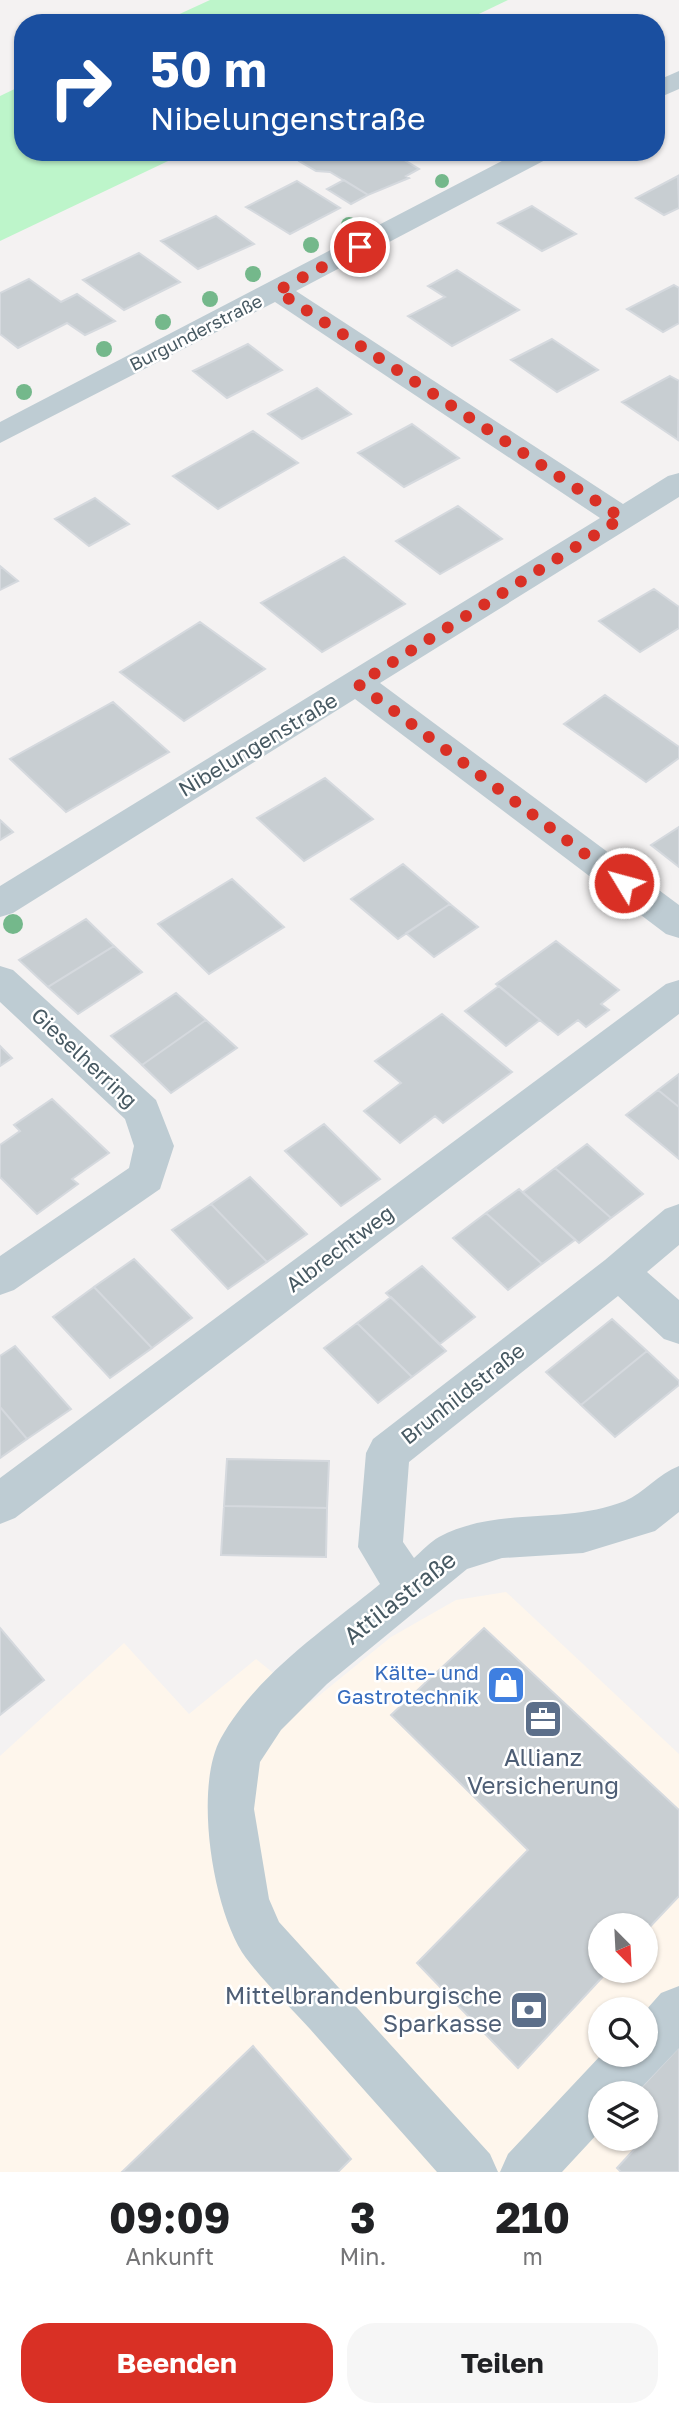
<!DOCTYPE html>
<html lang="de">
<head>
<meta charset="utf-8">
<style>
  :root { --surface:#fff; --page:#f6f6f6; --text:#202124; --muted:#757577; --accent:#d93025 }
  body { margin:0; font-family:"Golos Text",sans-serif; background:var(--page); color:var(--text); height:100vh; display:flex; flex-direction:column; font-size:26px; white-space:nowrap }
  * { box-sizing:border-box; margin:0 }
  p { font-size:23px; color:var(--muted) }
  .icon { flex:none; width:38px; height:38px; fill:none; stroke:currentColor; stroke-width:2; stroke-linecap:round; stroke-linejoin:round }
  .map { position:relative; height:2172px; overflow:hidden }
  .side { display:flex; flex-direction:column; background:var(--surface); flex:1 }
  .side>* { flex:none }
  .hud { position:absolute; left:14px; top:14px; width:651px; height:147px; border-radius:28px; box-shadow:0 2px 5px #0004; background:#1a4fa0; color:#fff; overflow:hidden }
  .needle { width:46px; rotate:156deg }
  .buttons { position:absolute; left:588px; top:1913px; display:grid; gap:14px }
  .buttons a { display:grid; place-items:center; width:70px; height:70px; border-radius:50%; background:var(--surface); box-shadow:0 2px 5px #0004; font-size:35px }
  .pin { position:absolute; display:grid; place-items:center; width:60px; height:60px; color:#fff; margin:-30px; border:4px solid #fff; border-radius:50%; box-shadow:0 2px 7px #0007 }
  .me { position:absolute; width:77px; margin:-38px; rotate:307deg; stroke-linejoin:round; filter:drop-shadow(0 0 5px #0008) }
  .turn { display:flex; align-items:center; gap:24px; height:147px; padding:0 21px; font-size:32px }
  .turn .icon { width:91px; height:91px; stroke-width:2.5 }
  .turn b { display:block; font-size:49px; line-height:60px }
  .eta { display:flex; justify-content:space-evenly; align-items:center; height:119px; text-align:center }
  .eta b { font-size:42px; font-weight:700; line-height:49px }
  .action { display:flex; gap:14px; margin-top:auto; padding:14px 21px }
  .action a { flex:1; height:80px; border-radius:28px; background:var(--accent); color:#fff; font-size:28px; font-weight:700; line-height:80px; text-align:center }
  .action a+a { background:var(--page); color:var(--text) }
  .map>svg:first-child { display:block }
  .commercial { fill:#fef6ec; fill-rule:evenodd }
  .green { fill:#bdf5ca }
  .building { fill:#c8ced2; stroke:#d5d9de; stroke-width:2 }
  .lines { fill:none; stroke-linecap:round; stroke-linejoin:round }
  .minor { fill:#beccd3; fill-rule:evenodd }
  .tree { fill:#74b88b }
  .route { stroke:#d93025; stroke-width:12; stroke-dasharray:0 21.6 }
  .labels { text-anchor:middle; stroke-width:5; stroke-linejoin:round; paint-order:stroke }
  .far-street-label { font-size:18px; fill:#475962; stroke:#fff }
  .street-label { font-size:21px; fill:#475962; stroke:#fff }
  .shop-label { font-size:21px; fill:#366cbe; stroke:#fff; text-anchor:end }
  .near-street-label { font-size:24px; fill:#475962; stroke:#fff }
  .near-service-label { font-size:24px; fill:#4e5e75; stroke:#fff }
</style>
</head>
<body>
<div class="map">
<svg width="679" height="2172" viewBox="0 0 679 2172">
  <rect width="100%" height="100%" fill="#f4f2f2"/>
  <path class="commercial" d="M506,1592L679,1754V2172H0V1756L124,1643L189,1714L256,1659L310,1703L391,1637L456,1600ZM600,1925H646V1970H600ZM600,2009H646V2054H600ZM600,2093H646V2138H600Z"/>
  <path class="green" d="M210,0H508L460,23H160Z
    M23,85V152H187L0,241V96Z"/>
  <path class="building" d="M391,152L419,169L406,176L409,178L368,195L330,172L316,171L299,161L302,152Z
    M678,176L679,208L664,215L636,198Z
    M344,180L368,195L351,204L327,189Z
    M297,181L340,208L290,234L246,207Z
    M532,206L576,234L542,251L498,223Z
    M216,216L254,244L198,269L161,241Z
    M139,253L180,282L124,310L83,280Z
    M457,270L519,310L452,346L408,316L445,297L428,286Z
    M29,279L61,302L77,294L115,321L85,335L67,323L18,348L0,334V293Z
    M674,285L679,288V323L663,332L627,309Z
    M552,339L598,370L557,392L511,360Z
    M248,344L282,370L227,398L193,371Z
    M670,376L679,381L678,440L622,402Z
    M317,388L351,414L302,439L268,414Z
    M412,424L459,458L404,487L358,453Z
    M253,431L298,463L218,509L173,476Z
    M95,498L129,524L89,546L55,519Z
    M458,506L502,539L440,574L396,541Z
    M344,557L405,604L322,652L261,603Z
    M0,566L18,581L0,590Z
    M654,589L679,607V628L640,652L599,621Z
    M200,622L265,669L184,721L120,672Z
    M605,695L679,747V758L646,782L564,724Z
    M113,702L169,752L66,812L10,759Z
    M325,778L373,819L304,861L257,818Z
    M0,820L13,832L0,840Z
    M679,827V867L651,845Z
    M403,864L450,904L398,939L351,899Z
    M232,879L284,927L209,974L158,924Z
    M450,904L478,927L434,957L406,933Z
    M86,919L114,946L48,987L19,960Z
    M556,941L619,990L601,1004L609,1010L586,1027L578,1020L558,1035L496,984Z
    M114,946L142,972L78,1014L48,987Z
    M499,986L540,1020L506,1046L465,1011Z
    M176,993L206,1020L142,1065L111,1036Z
    M442,1014L512,1072L443,1123L435,1116L400,1143L364,1111L401,1083L375,1061Z
    M206,1020L237,1048L171,1093L142,1065Z
    M0,1046L12,1058L0,1066Z
    M679,1074V1107L658,1090Z
    M658,1090L679,1107V1159L626,1115Z
    M52,1099L109,1153L72,1179L78,1184L37,1214L0,1177V1145L20,1131L14,1125Z
    M324,1124L380,1179L341,1206L285,1151Z
    M587,1144L643,1194L611,1218L555,1168Z
    M555,1168L611,1218L579,1243L523,1192Z
    M250,1177L307,1234L267,1262L211,1204Z
    M519,1189L575,1240L542,1264L486,1213Z
    M211,1204L267,1262L228,1289L172,1230Z
    M486,1213L542,1264L508,1290L453,1238Z
    M134,1259L192,1318L152,1348L94,1287Z
    M422,1266L475,1317L440,1344L386,1293Z
    M94,1287L152,1348L110,1378L53,1317Z
    M391,1297L446,1351L412,1377L357,1323Z
    M612,1319L647,1351L581,1405L546,1372Z
    M357,1323L412,1377L378,1403L324,1348Z
    M15,1346L71,1409L27,1439L0,1407V1356Z
    M647,1351L679,1381V1385L615,1437L581,1405Z
    M0,1407L27,1439L0,1458Z
    M227,1459L329,1461L327,1508L224,1506Z
    M224,1506L327,1508L326,1557L221,1555Z
    M0,1628L44,1680L0,1715Z
    M484,1628L679,1810V1896L646,1931V1925H600V1970H609L518,2068L417,1963L528,1850L391,1715Z
    M253,2046L351,2159L338,2172H122Z
    M679,2047V2172H621L617,2168L653,2129L646,2121V2093H636Z"/>
  <g class="lines">
    <path class="minor" d="M679,71V89L656,99V81Z
      M519,152H553L549,158L296,291L623,504L668,476L679,473V497L380,683L679,905V938L666,934L355,699L13,913L0,917V886L600,518L275,302L0,443V422Z
      M0,966L13,970L156,1100L174,1146L160,1189L14,1290L0,1295V1256L129,1168L134,1146L125,1119L0,1002Z
      M679,980V1014L15,1518L0,1524V1478L666,984Z
      M679,1204V1245L647,1272L679,1300V1344L664,1339L618,1296L409,1462L403,1542L414,1558C422,1551 430,1542 439,1537C497,1506 565,1525 625,1501C644,1493 658,1474 679,1466V1512L655,1531L583,1553L502,1558L467,1569L327,1684L281,1730L260,1762L254,1809L269,1899L279,1922L490,2154L498,2172H437C395,2124 352,2077 310,2029C289,2006 265,1983 246,1958C213,1913 193,1788 221,1738C257,1674 324,1630 380,1584L358,1547L366,1453L373,1439L605,1260L665,1209Z
      M679,1986V2048L636,2093H600V2131L562,2172H500L508,2154L602,2054H646V2010L661,1993Z"/>
  </g>
  <g class="tree">
    <circle cx="442" cy="181" r="7"/>
    <circle cx="349" cy="225" r="8"/>
    <circle cx="311" cy="245" r="8"/>
    <circle cx="253" cy="274" r="8"/>
    <circle cx="210" cy="299" r="8"/>
    <circle cx="163" cy="322" r="8"/>
    <circle cx="104" cy="349" r="8"/>
    <circle cx="24" cy="392" r="8"/>
    <circle cx="13" cy="924" r="10"/>
  </g>
  <g class="lines">
    <path class="route" d="M360,247L277,291L622,518L358,684L624,883"/>
  </g>
  <defs>
    <symbol id="shop-square" viewBox="-11 -11 22 22"><rect x="-9" y="-9" width="18" height="18" rx="4" fill="#3f7fe0" stroke="#fff"/><path d="M-5-2.5h2.3a2.7 3.5 0 0 1 5.4 0H5L5.5 6h-11ZM-1.5-2.5h3a1.5 2.3 0 0 0-3 0Z" fill="#fff"/></symbol>
    <symbol id="office-square" viewBox="-11 -11 22 22"><rect x="-9" y="-9" width="18" height="18" rx="4" fill="#5c6f8a" stroke="#fff"/><path d="M-6-3h4V-5.5h4V-3h4V5H-6ZM-1-4.5V-3h2v-1.5ZM-6 0V1H6V0Z" fill="#fff"/></symbol>
    <symbol id="bank-square" viewBox="-11 -11 22 22"><rect x="-9" y="-9" width="18" height="18" rx="4" fill="#5c6f8a" stroke="#fff"/><path d="M-6-4H6V4H-6ZM0-2.3a2.3 2.3 0 1 0 0 4.6a2.3 2.3 0 1 0 0-4.6Z" fill="#fff"/></symbol>
  </defs>
  <g fill-rule="evenodd">
    <use href="#shop-square" x="484" y="1663" width="44" height="44"/>
    <use href="#office-square" x="521" y="1697" width="44" height="44"/>
    <use href="#bank-square" x="507" y="1988" width="44" height="44"/>
  </g>
  <g class="labels">
    <g class="far-street-label">
      <text transform="translate(196 333) rotate(-27)" y="6">Burgunderstraße</text>
    </g>
    <g class="street-label">
      <text transform="translate(258 745) rotate(-31)" y="7">Nibelungenstraße</text>
      <text transform="translate(84 1058) rotate(43)" y="7">Gieselherring</text>
      <text transform="translate(340 1249) rotate(-37)" y="7">Albrechtweg</text>
      <text transform="translate(463 1394) rotate(-38)" y="7">Brunhildstraße</text>
    </g>
    <g class="shop-label">
      <text x="479" y="1680">Kälte- und<tspan x="479" dy="24">Gastrotechnik</tspan></text>
    </g>
    <g class="near-street-label">
      <text transform="translate(400 1598) rotate(-38)" y="8">Attilastraße</text>
    </g>
    <g class="near-service-label">
      <text x="543" y="1766">Allianz<tspan x="543" dy="28">Versicherung</tspan></text>
      <text x="502" y="2004" text-anchor="end">Mittelbrandenburgische<tspan x="502" dy="28">Sparkasse</tspan></text>
    </g>
  </g>
</svg>
<div class="buttons">
<a><svg class="needle" viewBox="-14 -14 28 28"><path d="M0-13l5 13h-10z" fill="#e53935"/><path d="M0 13l5-13h-10z" fill="#757577"/></svg></a>
<a><svg class="icon" aria-label="search" viewBox="0 0 24 24"><circle cx="10" cy="10" r="6"/><path d="M15 15l6 6"/></svg></a>
<a><svg class="icon" aria-label="layers" viewBox="0 0 24 24"><path d="M12 4l9 5-9 5-9-5zM3 14l9 5 9-5"/></svg></a>
</div>
<div class="pin" style="left:360px;top:247px;background:#d93025"><svg class="icon" aria-label="arrive" viewBox="0 0 24 24"><path d="M6 21V4h12l-3 4 3 4H6"/></svg></div>
<svg class="me" style="left:624px;top:883px" viewBox="-20 -20 40 40"><circle r="17" fill="#d93025" stroke="#fff" stroke-width="3"/><path d="M0-11L8 9 0 5-8 9z" fill="#fff"/></svg>
<div class="hud">
<div class="turn"><svg class="icon" aria-label="right" viewBox="0 0 24 24"><path d="M7 20v-9h11M14 6l5 5-5 5"/></svg><div><b>50 m</b>Nibelungenstraße</div></div>
</div>
</div>
<section class="side">
<div class="eta">
<div><b>09:09</b><p>Ankunft</p></div>
<div><b>3</b><p>Min.</p></div>
<div><b>210</b><p>m</p></div>
</div>
<div class="action"><a>Beenden</a><a>Teilen</a></div>
</section>
</body>
</html>
